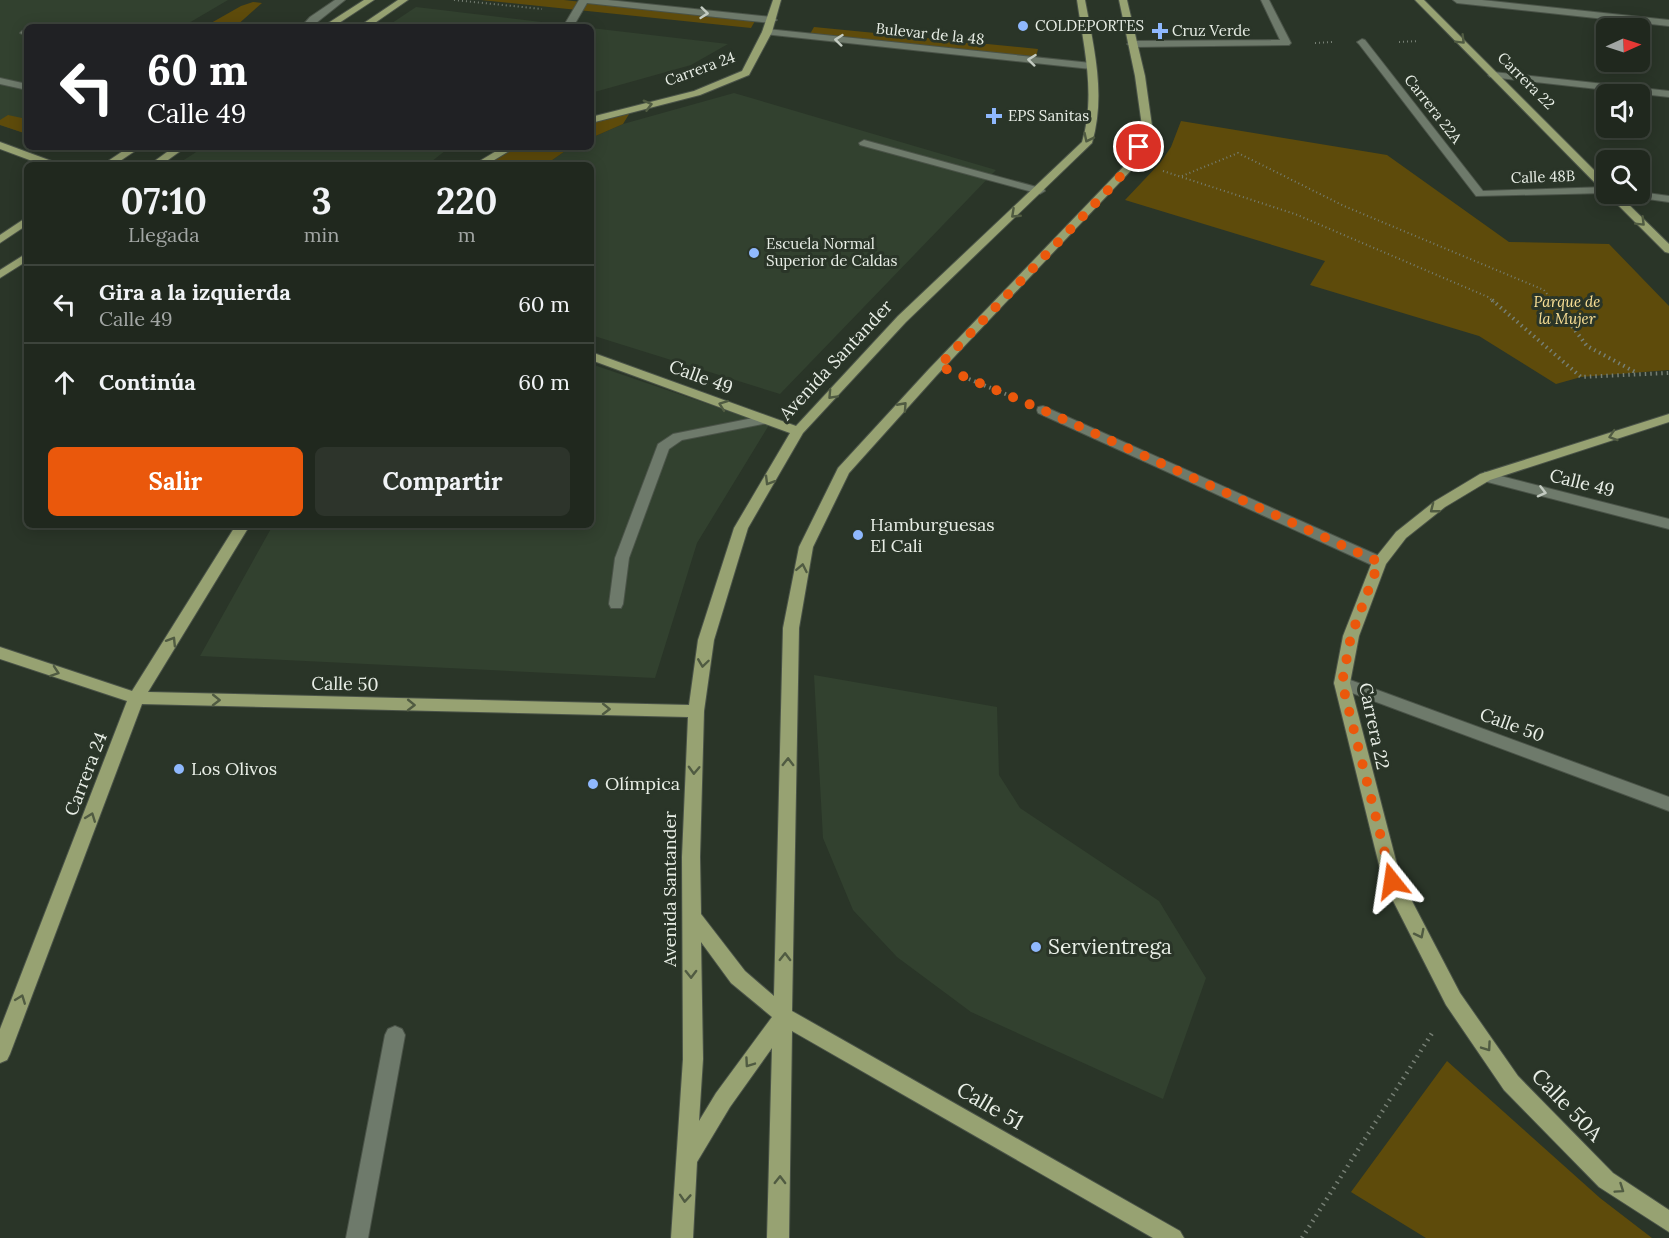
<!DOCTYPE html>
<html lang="es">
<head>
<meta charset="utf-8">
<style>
  :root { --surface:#20281e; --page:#2d342b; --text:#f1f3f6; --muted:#a2a6a4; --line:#3d443c; --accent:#ea580c }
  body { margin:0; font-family:Lora,serif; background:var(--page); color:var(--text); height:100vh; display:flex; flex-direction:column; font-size:22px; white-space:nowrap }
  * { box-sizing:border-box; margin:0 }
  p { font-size:20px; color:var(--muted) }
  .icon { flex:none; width:33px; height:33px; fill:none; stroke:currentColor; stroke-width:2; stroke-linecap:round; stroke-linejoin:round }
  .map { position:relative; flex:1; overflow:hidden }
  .details { position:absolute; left:24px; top:162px; width:570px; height:366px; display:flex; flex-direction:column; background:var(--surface); border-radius:9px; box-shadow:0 3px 15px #0003,0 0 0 2px var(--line) }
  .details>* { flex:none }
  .top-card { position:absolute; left:24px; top:24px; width:570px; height:126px; border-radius:9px; box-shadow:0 3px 15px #0003,0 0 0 2px var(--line); background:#202124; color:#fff; overflow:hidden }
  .needle { width:39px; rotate:87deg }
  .controls { position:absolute; left:1596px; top:18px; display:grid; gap:12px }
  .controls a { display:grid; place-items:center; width:54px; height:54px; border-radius:9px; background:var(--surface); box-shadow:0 3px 15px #0003,0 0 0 2px var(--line); font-size:30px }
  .pin { position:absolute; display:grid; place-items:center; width:51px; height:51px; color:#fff; margin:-26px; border:3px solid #fff; border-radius:50%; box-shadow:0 2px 6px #0007 }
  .me { position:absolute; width:66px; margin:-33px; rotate:345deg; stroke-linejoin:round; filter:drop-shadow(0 0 4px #0008) }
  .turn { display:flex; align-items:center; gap:21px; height:126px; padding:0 24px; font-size:27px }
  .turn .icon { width:78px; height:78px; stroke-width:2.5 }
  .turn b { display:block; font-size:42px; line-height:51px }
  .eta { display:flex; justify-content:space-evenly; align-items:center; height:102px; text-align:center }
  .eta b { font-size:36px; font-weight:800; line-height:42px }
  .primary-button { display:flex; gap:12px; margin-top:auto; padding:12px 24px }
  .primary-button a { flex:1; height:69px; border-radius:9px; background:var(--accent); color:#fff; font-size:24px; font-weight:800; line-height:69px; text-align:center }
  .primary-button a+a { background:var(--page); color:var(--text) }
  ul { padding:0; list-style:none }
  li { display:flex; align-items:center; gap:18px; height:78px; padding:0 24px; border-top:2px solid var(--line) }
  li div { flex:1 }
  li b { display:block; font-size:22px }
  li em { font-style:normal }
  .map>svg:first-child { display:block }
  .built { fill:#32412f }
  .green { fill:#5e4b0b }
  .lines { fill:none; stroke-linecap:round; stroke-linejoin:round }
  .minor-casing { stroke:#4a5348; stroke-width:2 }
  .major-casing { stroke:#4a5348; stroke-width:2 }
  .path-far2 { stroke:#767f74; stroke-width:2; stroke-dasharray:1 3; stroke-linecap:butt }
  .path-far1 { stroke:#767f74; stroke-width:4; stroke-dasharray:1.5 4; stroke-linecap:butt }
  .path { stroke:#767f74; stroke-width:4.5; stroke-dasharray:1.5 5; stroke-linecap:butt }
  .minor { fill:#6e7a6b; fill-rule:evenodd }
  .major { fill:#97a272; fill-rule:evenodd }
  .oneway { stroke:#c3cbc1 }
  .oneway2 { stroke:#505b42 }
  .route { stroke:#ea580c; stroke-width:10; stroke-dasharray:0 18 }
  .poi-dot { fill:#8fb8fd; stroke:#2a3528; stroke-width:2 }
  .labels { text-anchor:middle; stroke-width:6; stroke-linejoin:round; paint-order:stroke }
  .far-poi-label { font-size:15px; fill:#e8eee6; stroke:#2a3528; text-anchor:start }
  .far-street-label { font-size:15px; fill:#e8eee6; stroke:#2a3528 }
  .far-park-label { font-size:15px; font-style:italic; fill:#fae096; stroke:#2a3528 }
  .street-label { font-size:18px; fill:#e8eee6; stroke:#2a3528 }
  .poi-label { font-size:18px; fill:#e8eee6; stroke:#2a3528; text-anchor:start }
  .near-poi-label { font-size:21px; fill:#e8eee6; stroke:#2a3528; text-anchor:start }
  .near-street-label { font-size:21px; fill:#e8eee6; stroke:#2a3528 }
</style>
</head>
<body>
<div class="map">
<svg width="1669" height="1238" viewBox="0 0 1669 1238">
  <rect width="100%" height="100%" fill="#2a3528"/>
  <path class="built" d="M0,0H228L182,27H27V134L0,125Z
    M416,7L583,27H386Z
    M591,28L728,44L691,65L591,93Z
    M734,93L996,170L780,394L591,335V165H545L571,147H591V138L623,124Z
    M204,147H450L427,165H176Z
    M591,364L769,425L697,543L655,678L200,656L273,525H591Z
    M814,675L997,707L999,775L1020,808L1159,901L1206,978L1163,1099L971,1012L897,957L853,910L823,838Z"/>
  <path class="green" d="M481,0H564L755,21L751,28Z
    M253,2L262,3L235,27H204L241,6Z
    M814,27L1038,49L1036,57L810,34Z
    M634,106L623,124L591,138V118Z
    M8,115L22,118L27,115V134L0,125V120Z
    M1181,121L1387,155L1509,242L1609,244L1669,306V370L1581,377L1556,384L1479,336L1310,285L1325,261L1125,200L1160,163L1171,147Z
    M507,147H571L545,165H491Z
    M1447,1061L1600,1198L1652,1238H1426L1351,1192Z"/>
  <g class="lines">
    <defs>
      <path id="minor" d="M335,0H345L311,27H301L310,17Z
        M579,0H608L772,17L777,20L772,23L587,3L573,27H563Z
        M1261,0H1269L1291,43L1289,45L1132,47L1127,44L1132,41L1280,40Z
        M1453,0H1482L1669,20V26L1457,3Z
        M767,29L1091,63L1096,66L1091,69L764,34L762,32Z
        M27,30V36L20,33L22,31Z
        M1362,39L1365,40L1483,191L1606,187V193L1476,196L1359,44L1357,42Z
        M1493,72L1669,91V97L1490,77L1488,75Z
        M0,78L27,84V90L0,84Z
        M864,140L1044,189L1045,191L1040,194L860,145L859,143Z
        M1640,192L1669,196V202L1633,197L1628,194H1640Z
        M1043,406L1384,558L1386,562L1384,566H1374L1038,413L1037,410L1038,407Z
        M763,416L770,420L768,423L682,440L669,449L629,558L623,604L621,608H611L609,604L615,558L658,444L673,434Z
        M1485,472L1669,519V529L1480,480L1478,477Z
        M1342,677L1669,797V811L1336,687L1334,683L1336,679Z
        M395,1026L402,1029L405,1035L368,1238H346L385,1035L388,1029Z"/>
      <path id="major" d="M364,0H374L333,27H322Z
        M398,0H408L369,27H358Z
        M773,0H781L772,32L749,75L700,95L591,123V117L694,91L742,71L762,32Z
        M1077,0H1085C1094,48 1106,95 1092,143L906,322L803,433L748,528L714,640L704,711L700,857L701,914L745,971L774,996L783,628L799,547L838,468L929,369L1128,162L1142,126L1135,76L1119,0H1127L1145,76L1152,126L1138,163L937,375L849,473L813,547L799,628L792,1011L1180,1231L1184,1238H1153L792,1031L789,1238H767L772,1048L730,1107L697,1162L693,1238H671L683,1059L682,857L688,717L142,704L10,1054L7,1060L0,1063V1029L127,701L0,659V647L132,691L236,525H250L148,692L689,705L698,640L734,528L790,433L591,360V352L796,426L898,316L1082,142C1096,95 1084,48 1077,0ZM701,942L731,983L772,1017L716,1093L699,1121L703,1059Z
        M1415,0H1424L1606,182V191L1602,190Z
        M0,142L57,163L58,165H43L0,149Z
        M129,147H141L114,165H102Z
        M174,147H186L161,165H149Z
        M503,147H516L486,165H473Z
        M1607,194H1618L1669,244V253L1665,252Z
        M27,217V225L0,243V235Z
        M27,253V261L0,278V270Z
        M1669,414V422L1490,480L1445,507L1406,538L1386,564L1359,636L1350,683L1401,880L1460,993L1518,1076L1613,1173L1669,1210V1232L1599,1187L1504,1090L1446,1005L1383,881L1334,683L1343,636L1372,562L1396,532L1435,501L1480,474Z"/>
    </defs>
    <use href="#minor" class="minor-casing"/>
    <use href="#major" class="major-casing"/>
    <path class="path-far2" d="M454,0L542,9
      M1399,42L1419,41
      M1315,43L1332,42
      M1163,171L1295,214L1488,297L1494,302
      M1182,176L1238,153L1344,206L1544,290L1553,302"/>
    <path class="path-far1" d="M1492,300L1581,377L1669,373
      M1552,300L1587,346L1637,373
      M969,379L1015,398"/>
    <path class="path" d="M1302,1238L1434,1030"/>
    <use href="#minor" class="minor"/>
    <use href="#major" class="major"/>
  </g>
  <defs><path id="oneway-chevron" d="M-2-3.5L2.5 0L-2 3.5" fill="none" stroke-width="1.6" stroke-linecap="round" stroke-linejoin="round" transform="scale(1.5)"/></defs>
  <g class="oneway">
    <use href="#oneway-chevron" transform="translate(704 13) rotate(6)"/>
    <use href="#oneway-chevron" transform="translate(839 40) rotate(-174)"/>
    <use href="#oneway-chevron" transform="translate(1032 60) rotate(-174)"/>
    <use href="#oneway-chevron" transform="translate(1542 492) rotate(14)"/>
  </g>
  <g class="oneway2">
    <use href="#oneway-chevron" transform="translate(1461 40) rotate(45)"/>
    <use href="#oneway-chevron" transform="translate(648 105) rotate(-15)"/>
    <use href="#oneway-chevron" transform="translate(1088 138) rotate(116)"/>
    <use href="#oneway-chevron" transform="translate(1015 214) rotate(137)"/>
    <use href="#oneway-chevron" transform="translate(1641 222) rotate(45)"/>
    <use href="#oneway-chevron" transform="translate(832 395) rotate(133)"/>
    <use href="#oneway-chevron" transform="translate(723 405) rotate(-160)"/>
    <use href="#oneway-chevron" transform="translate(903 406) rotate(-48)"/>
    <use href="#oneway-chevron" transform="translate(1613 436) rotate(162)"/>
    <use href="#oneway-chevron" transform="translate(769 481) rotate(121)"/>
    <use href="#oneway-chevron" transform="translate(1434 509) rotate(142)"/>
    <use href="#oneway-chevron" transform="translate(802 568) rotate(-79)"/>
    <use href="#oneway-chevron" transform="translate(172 641) rotate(-58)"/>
    <use href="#oneway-chevron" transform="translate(703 663) rotate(98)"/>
    <use href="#oneway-chevron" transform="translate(55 672) rotate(19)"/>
    <use href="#oneway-chevron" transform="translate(216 700) rotate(1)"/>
    <use href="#oneway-chevron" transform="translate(411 705) rotate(1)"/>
    <use href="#oneway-chevron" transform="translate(606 709) rotate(1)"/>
    <use href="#oneway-chevron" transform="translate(788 762) rotate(-89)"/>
    <use href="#oneway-chevron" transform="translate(694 770) rotate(92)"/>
    <use href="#oneway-chevron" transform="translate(91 817) rotate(-69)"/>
    <use href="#oneway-chevron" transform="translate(1420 934) rotate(63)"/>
    <use href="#oneway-chevron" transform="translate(785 957) rotate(-89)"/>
    <use href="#oneway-chevron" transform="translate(691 974) rotate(89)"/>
    <use href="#oneway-chevron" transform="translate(21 999) rotate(-69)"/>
    <use href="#oneway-chevron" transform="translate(1487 1047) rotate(55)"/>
    <use href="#oneway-chevron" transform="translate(749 1063) rotate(125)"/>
    <use href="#oneway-chevron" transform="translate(780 1180) rotate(-89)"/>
    <use href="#oneway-chevron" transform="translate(1620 1189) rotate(34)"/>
    <use href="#oneway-chevron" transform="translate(685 1198) rotate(94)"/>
  </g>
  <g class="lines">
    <path class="route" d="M1139,147L1132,163L1110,188L939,366L1043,410L1379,562L1351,636L1342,683L1392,881"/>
  </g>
  <g class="poi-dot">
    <circle cx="1023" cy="26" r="6"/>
    <path d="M1157 22h6v6h6v6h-6v6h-6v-6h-6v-6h6z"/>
    <path d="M991 107h6v6h6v6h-6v6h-6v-6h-6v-6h6z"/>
    <circle cx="754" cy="253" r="6"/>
    <circle cx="858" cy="535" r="6"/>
    <circle cx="179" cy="769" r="6"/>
    <circle cx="593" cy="784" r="6"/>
    <circle cx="1036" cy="947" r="6"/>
  </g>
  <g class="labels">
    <g class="far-poi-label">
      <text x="1035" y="31">COLDEPORTES</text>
      <text x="1172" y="36">Cruz Verde</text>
      <text x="1008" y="121">EPS Sanitas</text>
      <text x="766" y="249">Escuela Normal<tspan x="766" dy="17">Superior de Caldas</tspan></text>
    </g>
    <g class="far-street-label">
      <text transform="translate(930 34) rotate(6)" y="5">Bulevar de la 48</text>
      <text transform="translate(700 69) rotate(-20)" y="5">Carrera 24</text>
      <text transform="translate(1526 81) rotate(45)" y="5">Carrera 22</text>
      <text transform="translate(1433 109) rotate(52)" y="5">Carrera 22A</text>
      <text transform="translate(1543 177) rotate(-2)" y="5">Calle 48B</text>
    </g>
    <g class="far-park-label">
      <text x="1567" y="307">Parque de<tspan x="1567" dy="17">la Mujer</tspan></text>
    </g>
    <g class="street-label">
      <text transform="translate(836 360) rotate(-47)" y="6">Avenida Santander</text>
      <text transform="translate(701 377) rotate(20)" y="6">Calle 49</text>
      <text transform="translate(1582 483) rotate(14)" y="6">Calle 49</text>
      <text transform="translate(345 684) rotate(1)" y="6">Calle 50</text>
      <text transform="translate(1512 725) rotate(20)" y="6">Calle 50</text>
      <text transform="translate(1374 726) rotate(78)" y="6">Carrera 22</text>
      <text transform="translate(86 774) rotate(-69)" y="6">Carrera 24</text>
      <text transform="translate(670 889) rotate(-90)" y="6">Avenida Santander</text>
    </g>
    <g class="poi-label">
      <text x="870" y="531">Hamburguesas<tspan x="870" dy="21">El Cali</tspan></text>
      <text x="191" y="775">Los Olivos</text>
      <text x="605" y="790">Olímpica</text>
    </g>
    <g class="near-poi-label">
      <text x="1048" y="954">Servientrega</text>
    </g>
    <g class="near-street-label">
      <text transform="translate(1567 1105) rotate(46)" y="7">Calle 50A</text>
      <text transform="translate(990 1106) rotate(30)" y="7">Calle 51</text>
    </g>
  </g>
</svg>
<div class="controls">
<a><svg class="needle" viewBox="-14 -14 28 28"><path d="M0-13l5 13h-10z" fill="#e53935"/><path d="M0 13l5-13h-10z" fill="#a2a6a4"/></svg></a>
<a><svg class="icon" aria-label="sound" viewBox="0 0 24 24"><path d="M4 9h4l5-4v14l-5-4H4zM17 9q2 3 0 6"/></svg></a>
<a><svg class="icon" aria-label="search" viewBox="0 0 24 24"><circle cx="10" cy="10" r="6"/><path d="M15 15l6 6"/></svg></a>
</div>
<div class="pin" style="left:1139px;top:147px;background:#d93025"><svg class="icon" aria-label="arrive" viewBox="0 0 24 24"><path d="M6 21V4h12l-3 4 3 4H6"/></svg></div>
<svg class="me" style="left:1392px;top:881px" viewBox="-20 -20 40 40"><path d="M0-17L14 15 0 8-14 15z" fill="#ea580c" stroke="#fff" stroke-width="4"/></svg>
<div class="top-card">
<div class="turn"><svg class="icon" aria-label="left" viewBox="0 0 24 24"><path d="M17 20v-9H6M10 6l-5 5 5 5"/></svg><div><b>60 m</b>Calle 49</div></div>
</div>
<section class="details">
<div class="eta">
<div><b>07:10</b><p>Llegada</p></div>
<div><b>3</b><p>min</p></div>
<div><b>220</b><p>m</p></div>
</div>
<ul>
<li><svg class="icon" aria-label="left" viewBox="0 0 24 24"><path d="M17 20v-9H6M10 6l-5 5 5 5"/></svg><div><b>Gira a la izquierda</b><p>Calle 49</p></div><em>60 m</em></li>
<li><svg class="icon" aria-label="ahead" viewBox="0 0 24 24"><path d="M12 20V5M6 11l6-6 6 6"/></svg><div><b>Continúa</b></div><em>60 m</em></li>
</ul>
<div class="primary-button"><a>Salir</a><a>Compartir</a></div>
</section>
</div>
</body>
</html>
